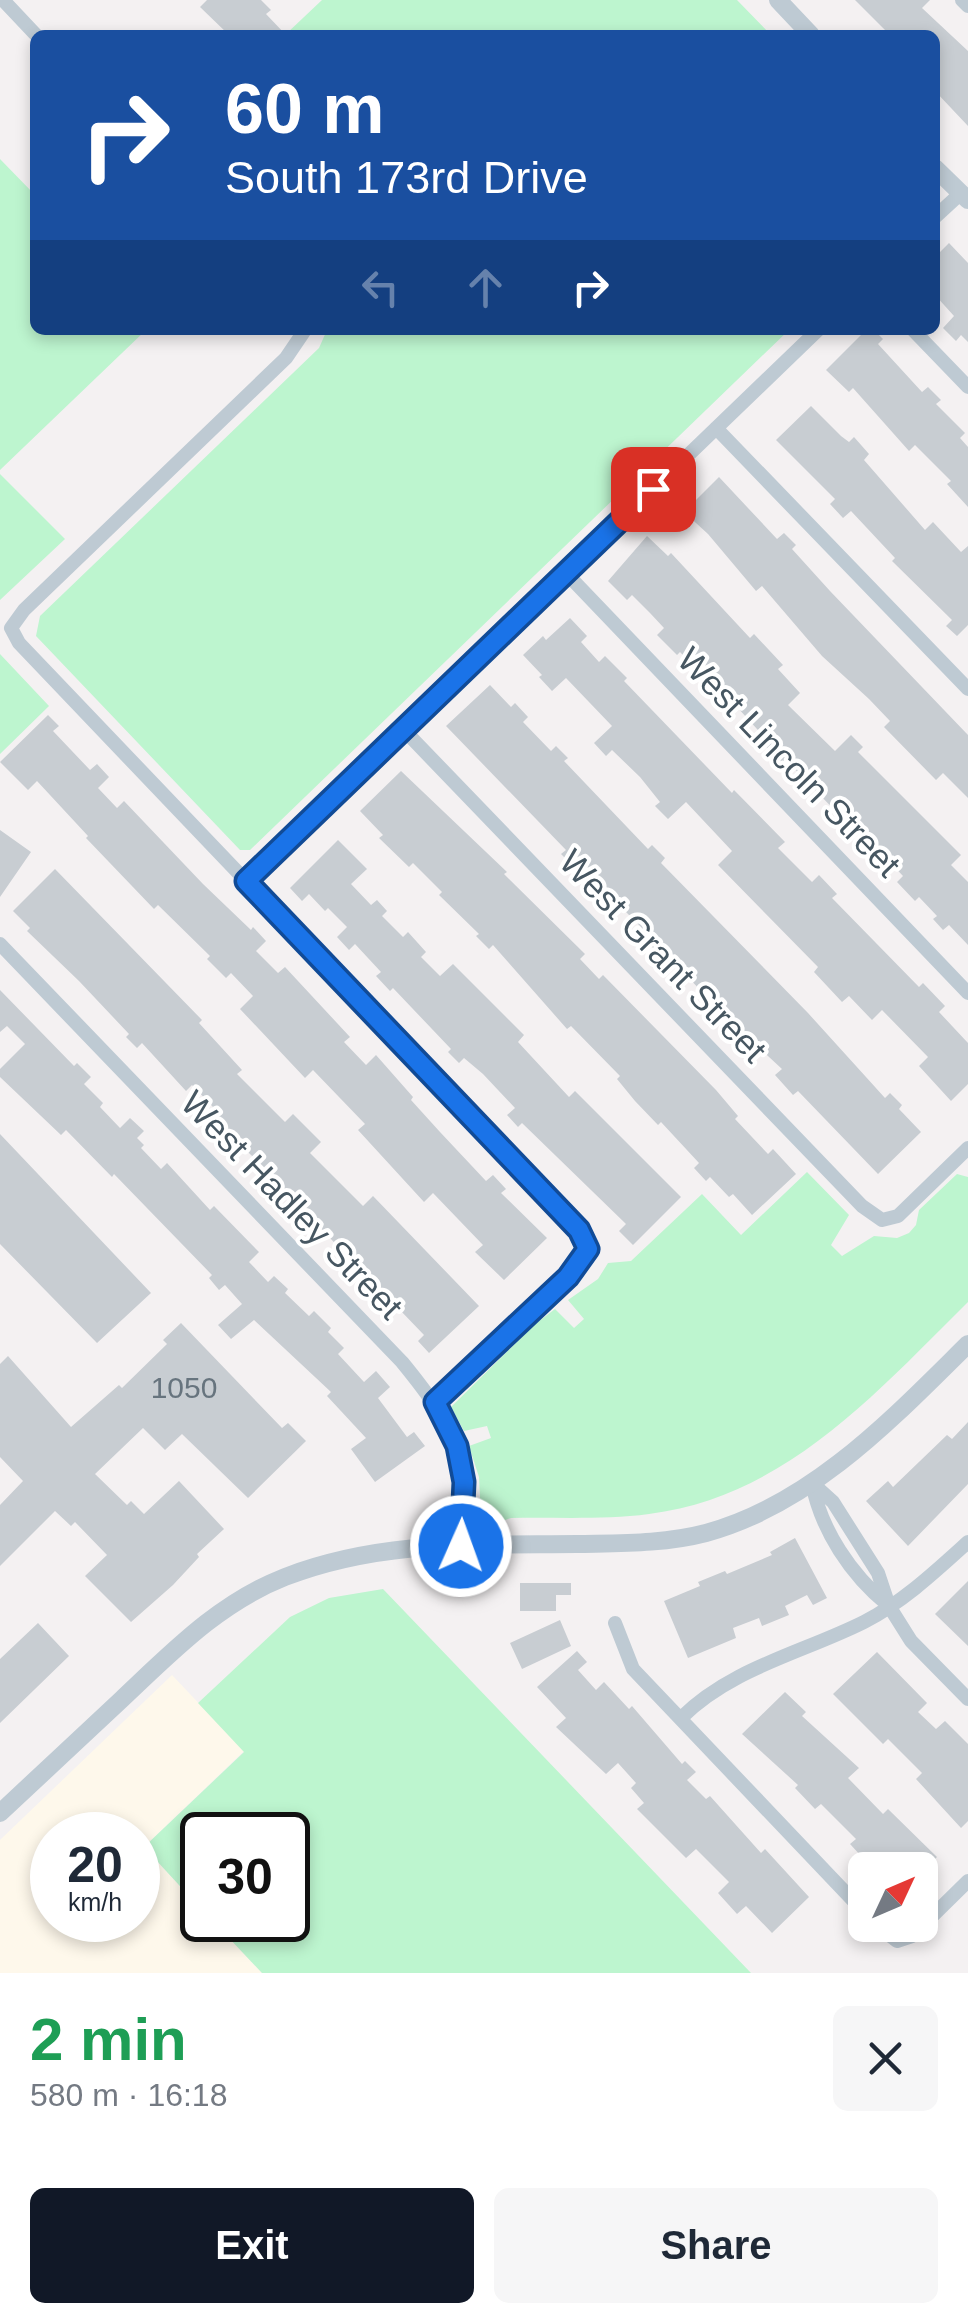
<!DOCTYPE html>
<html lang="en">
<head>
<meta charset="utf-8">
<style>
  :root { --surface:#fff; --page:#f6f6f7; --text:#1f2937; --muted:#747a83; --accent:#111827 }
  body { margin:0; font-family:Arial,sans-serif; background:var(--page); color:var(--text); height:100vh; display:flex; flex-direction:column; font-size:38px; white-space:nowrap }
  * { box-sizing:border-box; margin:0 }
  p { font-size:32px; color:var(--muted) }
  .icon { flex:none; width:55px; height:55px; fill:none; stroke:currentColor; stroke-width:2; stroke-linecap:round; stroke-linejoin:round }
  .map { position:relative; height:1973px; overflow:hidden }
  .drawer { display:flex; flex-direction:column; background:var(--surface); flex:1 }
  .drawer>* { flex:none }
  .guide { position:absolute; left:30px; top:30px; width:910px; height:305px; border-radius:15px; box-shadow:0 5px 15px #0003; background:#1a4fa0; color:#fff; overflow:hidden }
  .needle { width:65px; rotate:46deg }
  .tools { position:absolute; left:848px; top:1852px; display:grid; gap:20px }
  .tools a { display:grid; place-items:center; width:90px; height:90px; border-radius:15px; background:var(--surface); box-shadow:0 5px 15px #0003; font-size:50px }
  .speed { position:absolute; left:30px; top:1812px; display:flex; gap:20px; font-size:50px; font-weight:700; text-align:center }
  .speed>* { display:grid; place-content:center; width:130px; height:130px; border-radius:50%; background:var(--surface); box-shadow:0 5px 15px #0003; line-height:1 }
  .speed small { font-size:25px; font-weight:400 }
  .speed .limit { border:5px solid #111; border-radius:15px; background:#fff; color:#111 }
  .pin { position:absolute; display:grid; place-items:center; width:85px; height:85px; color:#fff; margin:-42px; border-radius:20px; box-shadow:0 5px 15px #0006 }
  .me { position:absolute; width:110px; margin:-55px; rotate:2deg; stroke-linejoin:round; filter:drop-shadow(0 0 8px #0008) }
  .turn { display:flex; align-items:center; gap:35px; height:210px; padding:0 30px; font-size:45px }
  .turn .icon { width:130px; height:130px; stroke-width:2.5 }
  .turn b { display:block; font-size:70px; line-height:85px }
  .lanes { display:flex; align-items:center; height:95px; padding:0 30px; background:#0003; justify-content:center; gap:50px; direction:ltr }
  .lanes .off { opacity:.35 }
  .round { display:grid; place-items:center; flex:none; width:105px; height:105px; border-radius:15px; background:var(--page) }
  .head { display:flex; align-items:center; justify-content:space-between; height:170px; padding:0 30px }
  h1 { font-size:60px; font-weight:800; line-height:75px; color:#1e9e55 }
  .cta { display:flex; gap:20px; margin-top:auto; padding:20px 30px }
  .cta a { flex:1; height:115px; border-radius:15px; background:var(--accent); color:#fff; font-size:40px; font-weight:800; line-height:115px; text-align:center }
  .cta a+a { background:var(--page); color:var(--text) }
  .map>svg:first-child { display:block }
  .commercial { fill:#fef8eb; fill-rule:evenodd }
  .green { fill:#bdf5cf }
  .building { fill:#c8cdd2 }
  .lines { fill:none; stroke-linecap:round; stroke-linejoin:round }
  .minor { stroke:#becad3; stroke-width:14 }
  .tertiary { stroke:#becad3; stroke-width:18 }
  .route-casing { stroke:#114b97; stroke-width:25 }
  .route { stroke:#1a73e8; stroke-width:18 }
  .labels { text-anchor:middle; stroke-width:8; stroke-linejoin:round; paint-order:stroke }
  .number-label { font-size:30px; fill:#67747e }
  .street-label { font-size:35px; fill:#475762; stroke:#fff }
</style>
</head>
<body>
<div class="map">
<svg width="968" height="1973" viewBox="0 0 968 1973">
  <rect width="100%" height="100%" fill="#f4f1f2"/>
  <path class="commercial" d="M172,1675L244,1751L144,1847L202,1910V1920H212L262,1973H0V1840ZM52,1835H138V1920H52Z"/>
  <path class="green" d="M322,0H737L771,35H285Z
    M0,159L35,195V330H146L0,470Z
    M327,330H789L250,850H240L36,636L40,616L319,348Z
    M0,474L65,539L0,600Z
    M0,654L49,706L0,754Z
    M807,1172L849,1215L831,1245L842,1256L874,1236L897,1238L909,1233L916,1225L919,1210L957,1174L968,1177V1302C876,1393 785,1497 649,1514C604,1520 556,1517 511,1518L494,1524L481,1515L479,1477L469,1446L491,1438L487,1426L464,1431L451,1407L534,1325L555,1309L574,1328L584,1319L568,1300L598,1279L608,1263L631,1261L702,1194L741,1235Z
    M383,1589L751,1973H262L212,1920H288V1835H202V1910L144,1847L244,1752L198,1703L290,1617L329,1598Z"/>
  <path class="building" d="M207,0H261L271,10L266,14L286,35H229L200,7Z
    M855,0H930L922,8L968,51V126L935,91V35H890Z
    M949,243L968,263V342L961,335L956,341L943,328L954,316L935,295V257Z
    M866,330H874L883,339L878,344L922,392L928,387L941,400L936,404L965,433L960,438L968,447V507L947,484L951,481L915,445L909,451L853,388L849,392L826,370Z
    M811,406L841,436L849,442L854,437L869,454L864,460L925,530L933,522L961,552L968,546V625L957,636L946,626L952,620L892,561L895,558L851,511L843,518L830,504L835,499L776,440Z
    M719,477L777,539L784,533L796,545L792,549L830,591L968,735V798L943,773L936,780L884,727L890,721L869,699L822,656L762,586L756,591L708,534L684,512Z
    M647,536L668,556L671,553L750,638L754,634L783,665L778,669L800,693L788,705L835,751L851,735L863,747L858,752L961,855L951,865L968,882V945L949,925L943,930L933,919L937,916L919,897L915,901L897,882L903,876L866,837L861,842L844,824L846,822L789,763L786,766L763,744L767,740L708,675L705,678L680,652L677,655L657,635L664,628L650,613L632,595L627,600L608,581Z
    M570,618L587,636L581,642L599,662L605,656L627,678L624,681L732,793L734,790L785,842L778,848L812,882L819,875L837,894L832,898L919,987L923,983L945,1006L939,1012L968,1043V1084L951,1101L919,1066L928,1057L882,1010L872,1020L849,996L842,1002L814,972L818,967L718,865L732,851L686,802L668,819L655,806L660,802L640,777L612,750L606,756L594,743L612,726L566,678L552,691L539,677L542,675L523,655L543,636L546,640Z
    M490,685L511,707L515,703L528,717L523,722L551,751L556,746L568,758L564,761L648,849L652,845L665,858L661,863L808,1013L885,1098L890,1093L902,1105L899,1109L921,1132L878,1174L798,1091L793,1095L775,1075L782,1069L725,1016L684,973L687,970L667,949L660,955L642,936L646,932L606,892L609,890L587,867L580,873L561,854L566,850L446,726Z
    M48,715L59,726L53,731L90,770L97,764L109,777L98,788L117,808L124,801L203,884L251,930L253,927L266,941L256,951L278,973L285,967L350,1037L344,1042L366,1065L376,1055L413,1097L411,1100L440,1132L486,1181L493,1175L506,1189L501,1193L547,1238L504,1280L475,1252L483,1245L433,1193L424,1202L358,1130L365,1124L313,1070L305,1078L240,1009L253,996L231,973L226,978L207,959L210,956L158,905L154,909L86,838L88,836L37,781L28,790L0,762Z
    M401,771L507,872L504,874L585,954L580,959L599,979L603,975L716,1090L738,1116L735,1119L768,1154L773,1149L796,1174L752,1215L733,1194L729,1197L710,1177L706,1181L694,1168L699,1163L661,1122L658,1125L635,1101L617,1079L620,1076L571,1026L567,1029L493,945L489,949L476,936L479,934L439,895L442,892L413,863L409,867L379,838L383,835L360,811Z
    M0,830L31,852L0,897Z
    M338,840L367,869L351,884L371,905L377,900L387,911L382,916L403,937L408,932L426,952L421,957L440,976L453,964L524,1035L518,1042L569,1097L575,1091L681,1197L633,1245L619,1231L626,1224L522,1123L518,1127L507,1115L515,1108L483,1074L464,1058L459,1063L448,1052L451,1049L393,988L390,991L376,976L381,972L355,944L349,950L337,937L347,927L328,908L325,911L309,894L302,901L290,888Z
    M55,869L202,1020L199,1023L242,1070L237,1074L285,1122L293,1114L321,1142L310,1153L363,1206L373,1196L479,1306L429,1353L418,1341L424,1335L399,1309L397,1311L356,1268L352,1271L340,1258L345,1254L316,1223L314,1225L276,1186L273,1190L262,1178L269,1172L207,1113L213,1107L192,1085L186,1091L142,1043L137,1048L126,1037L129,1034L79,981L27,931L30,928L13,911Z
    M0,990L74,1066L77,1063L91,1077L84,1084L103,1103L100,1107L120,1128L130,1118L144,1131L137,1138L144,1145L141,1148L161,1169L167,1163L210,1210L214,1206L259,1252L249,1262L268,1282L274,1276L288,1289L285,1293L309,1316L314,1311L331,1328L328,1332L344,1348L338,1354L364,1382L376,1371L390,1387L378,1398L407,1437L414,1432L425,1446L375,1482L351,1449L366,1438L327,1396L331,1392L254,1320L231,1339L218,1325L242,1304L225,1285L219,1290L209,1278L212,1275L114,1174L112,1177L66,1130L61,1135L0,1077V1069L25,1044L7,1026L0,1032Z
    M0,1134L151,1293L97,1343L0,1244Z
    M181,1323L282,1428L288,1423L306,1441L248,1498L182,1434L165,1450L143,1428L95,1474L127,1505L131,1501L144,1514L179,1481L224,1529L197,1554L199,1557L173,1585L131,1622L85,1576L107,1555L75,1522L71,1526L55,1511L0,1566V1505L23,1481L0,1457V1364L8,1356L71,1427L119,1385L122,1388L167,1344L163,1340Z
    M968,1422V1484L908,1546L866,1501L888,1481L893,1487L947,1435L952,1439Z
    M795,1538L827,1598L813,1605L807,1595L785,1606L789,1615L762,1626L759,1618L733,1628L736,1638L688,1658L664,1601L700,1586L698,1582L725,1571L727,1574L772,1555L770,1552Z
    M968,1581V1646L935,1614Z
    M520,1583H571V1595H556V1611H520Z
    M560,1620L571,1646L522,1669L510,1643Z
    M38,1623L69,1656L0,1723V1659Z
    M577,1651L587,1662L578,1670L596,1690L604,1682L629,1709L632,1706L682,1764L685,1761L696,1772L687,1780L706,1799L710,1796L761,1853L765,1849L809,1897L772,1933L746,1906L737,1914L718,1893L729,1882L696,1849L686,1858L637,1809L644,1803L631,1788L636,1783L618,1763L606,1774L556,1727L566,1718L537,1687Z
    M877,1652L927,1703L918,1712L936,1729L945,1721L968,1744V1821L961,1828L916,1779L922,1773L888,1739L883,1744L833,1694Z
    M785,1692L806,1712L802,1716L859,1768L848,1778L883,1814L888,1809L937,1857L924,1870H874L850,1844L856,1839L821,1804L815,1809L795,1788L798,1785L742,1734Z"/>
  <g class="lines">
    <path class="minor" d="M3,0L36,35
      M962,0L968,6
      M935,217L960,194
      M305,330L286,358L24,610L11,628L19,643L579,1230L589,1249L568,1277L435,1402
      M913,330L968,387
      M716,428L968,689
      M566,573L968,993
      M403,729L862,1206L882,1220L898,1216L968,1148
      M246,881L818,330
      M0,944L402,1362C461,1434 465,1455 461,1546
      M812,1483L833,1502L878,1573L889,1606L911,1641L968,1699
      M812,1483C821,1530 851,1575 888,1605
      M615,1623L633,1669L865,1913
      M681,1718C731,1668 802,1653 864,1622C903,1602 936,1571 968,1542
      M876,1925L897,1941L912,1936L968,1881"/>
    <path class="tertiary" d="M778,0L811,35
      M935,168L968,200
      M0,1813C41,1775 81,1737 122,1699C173,1651 219,1603 285,1577C381,1540 476,1545 577,1544C620,1543 664,1544 706,1533C812,1504 892,1419 968,1344"/>
  </g>
  <g class="lines">
    <defs>
      <path id="route" d="M461,1546L464,1482L457,1446L435,1402L568,1277L588,1249L579,1230L246,881L653,489"/>
    </defs>
    <use href="#route" class="route-casing"/>
    <use href="#route" class="route"/>
  </g>
  <g class="labels">
    <g class="number-label">
      <text x="184" y="1398">1050</text>
    </g>
    <g class="street-label">
      <text transform="translate(789 762) rotate(46)" y="12">West Lincoln Street</text>
      <text transform="translate(663 956) rotate(46)" y="12">West Grant Street</text>
      <text transform="translate(292 1205) rotate(46)" y="12">West Hadley Street</text>
    </g>
  </g>
</svg>
<div class="tools">
<a><svg class="needle" viewBox="-14 -14 28 28"><path d="M0-13l5 13h-10z" fill="#e53935"/><path d="M0 13l5-13h-10z" fill="#747a83"/></svg></a>
</div>
<div class="speed"><div>20<small>km/h</small></div><div class="limit">30</div></div>
<div class="pin" style="left:653px;top:489px;background:#d93025"><svg class="icon" aria-label="arrive" viewBox="0 0 24 24"><path d="M6 21V4h12l-3 4 3 4H6"/></svg></div>
<svg class="me" style="left:461px;top:1546px" viewBox="-20 -20 40 40"><circle r="17" fill="#1a73e8" stroke="#fff" stroke-width="3"/><path d="M0-11L8 9 0 5-8 9z" fill="#fff"/></svg>
<div class="guide">
<div class="turn"><svg class="icon" aria-label="right" viewBox="0 0 24 24"><path d="M7 20v-9h11M14 6l5 5-5 5"/></svg><div><b>60 m</b>South 173rd Drive</div></div>
<div class="lanes"><svg class="icon off" aria-label="left" viewBox="0 0 24 24"><path d="M17 20v-9H6M10 6l-5 5 5 5"/></svg><svg class="icon off" aria-label="ahead" viewBox="0 0 24 24"><path d="M12 20V5M6 11l6-6 6 6"/></svg><svg class="icon" aria-label="right" viewBox="0 0 24 24"><path d="M7 20v-9h11M14 6l5 5-5 5"/></svg></div>
</div>
</div>
<section class="drawer">
<div class="head"><div><h1>2 min</h1><p>580 m · 16:18</p></div><a class="round"><svg class="icon" aria-label="close" viewBox="0 0 24 24"><path d="M6 6l12 12M18 6L6 18"/></svg></a></div>
<div class="cta"><a>Exit</a><a>Share</a></div>
</section>
</body>
</html>
